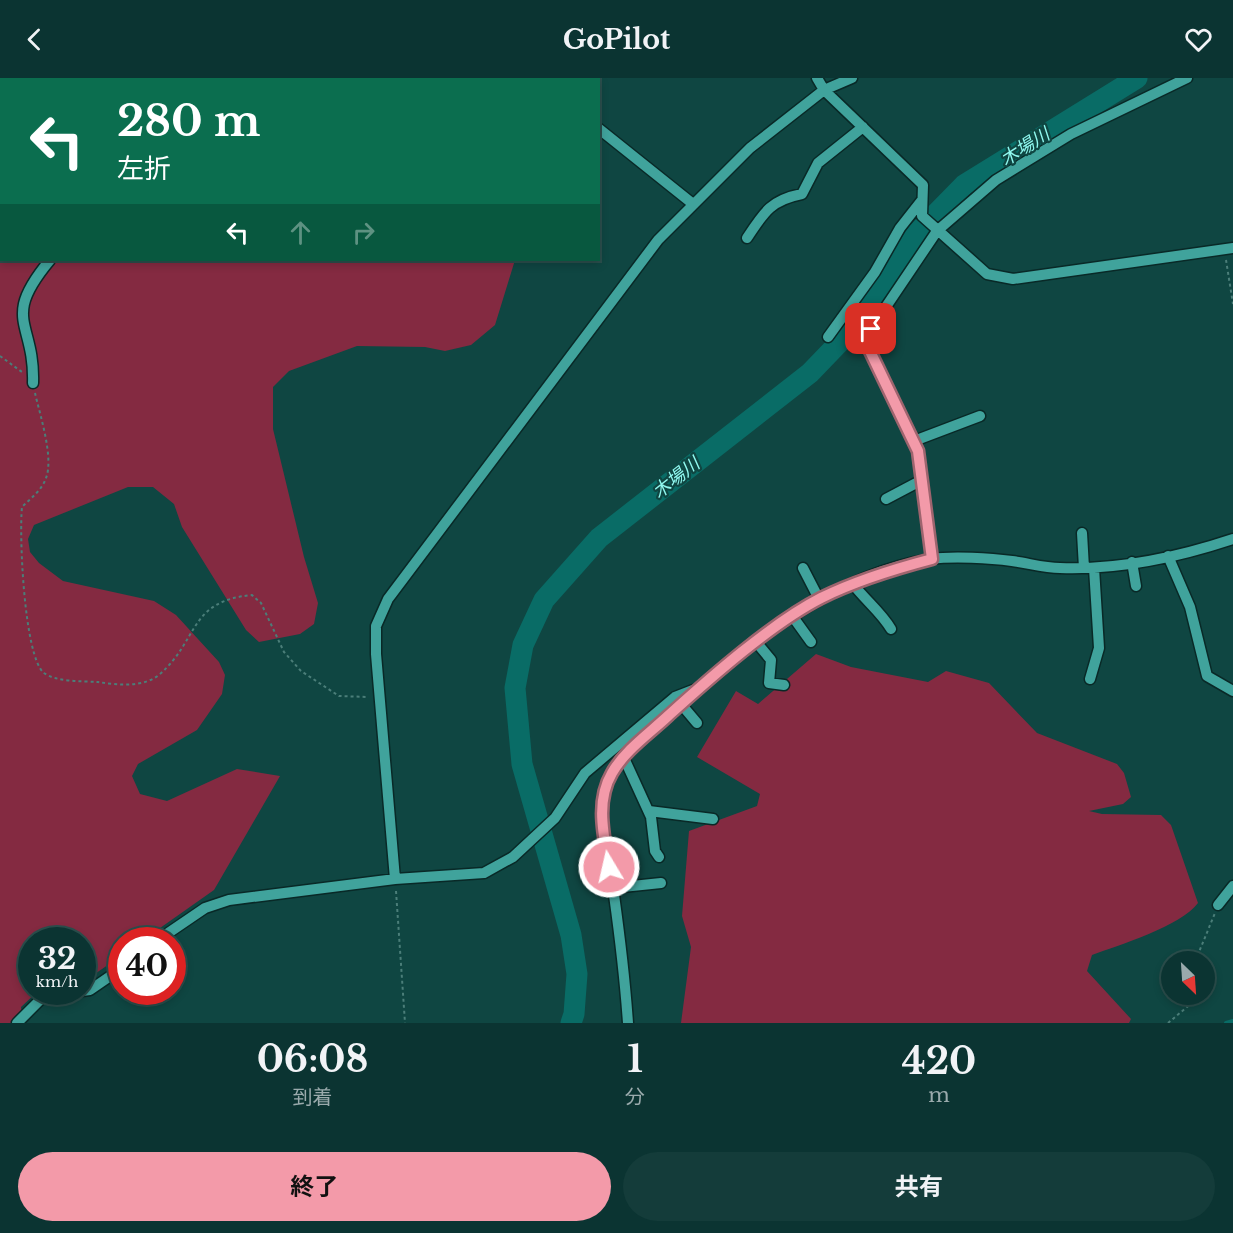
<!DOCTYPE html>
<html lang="ja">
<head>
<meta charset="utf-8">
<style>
  :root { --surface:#0b3432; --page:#143c3a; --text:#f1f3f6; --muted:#9aaaac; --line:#2b4f4d; --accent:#f39aa9 }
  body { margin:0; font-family:"Libre Baskerville","Noto Sans JP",serif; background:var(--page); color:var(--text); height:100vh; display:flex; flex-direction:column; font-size:22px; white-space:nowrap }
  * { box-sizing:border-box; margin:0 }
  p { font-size:20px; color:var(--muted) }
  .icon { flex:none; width:33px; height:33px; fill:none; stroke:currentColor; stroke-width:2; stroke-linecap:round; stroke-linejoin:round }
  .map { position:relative; height:945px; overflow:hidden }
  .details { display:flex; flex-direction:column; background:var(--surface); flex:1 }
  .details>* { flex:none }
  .top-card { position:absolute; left:0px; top:0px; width:600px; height:183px; box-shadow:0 3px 9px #0003,0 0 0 2px var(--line); background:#0b6e4f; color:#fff; overflow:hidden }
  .needle { width:39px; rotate:155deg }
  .fabs { position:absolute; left:1161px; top:873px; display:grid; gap:12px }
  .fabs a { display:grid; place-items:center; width:54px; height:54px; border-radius:50%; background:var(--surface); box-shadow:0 3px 9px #0003,0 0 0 2px var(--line); font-size:30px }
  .speed { position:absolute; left:18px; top:849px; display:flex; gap:12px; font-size:30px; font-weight:700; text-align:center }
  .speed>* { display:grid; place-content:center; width:78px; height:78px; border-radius:50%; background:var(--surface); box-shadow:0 3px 9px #0003,0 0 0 2px var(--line); line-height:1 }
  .speed small { font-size:15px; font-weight:400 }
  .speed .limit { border:9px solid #d22; background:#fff; color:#111 }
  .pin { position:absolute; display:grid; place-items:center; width:51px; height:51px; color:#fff; margin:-26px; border-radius:12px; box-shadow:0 3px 9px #0006 }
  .me { position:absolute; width:66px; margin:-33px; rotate:351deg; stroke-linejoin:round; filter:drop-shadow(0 0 4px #0008) }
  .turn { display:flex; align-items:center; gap:21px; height:126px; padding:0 18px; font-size:27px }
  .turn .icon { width:78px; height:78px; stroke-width:2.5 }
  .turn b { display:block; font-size:42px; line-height:51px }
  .lanes { display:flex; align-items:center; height:57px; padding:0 18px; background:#0003; justify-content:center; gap:30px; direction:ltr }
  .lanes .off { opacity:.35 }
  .eta { display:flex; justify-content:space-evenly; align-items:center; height:102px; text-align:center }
  .eta b { font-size:36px; font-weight:700; line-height:42px }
  .action { display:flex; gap:12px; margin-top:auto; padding:12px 18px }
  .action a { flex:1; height:69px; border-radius:36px; background:var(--accent); color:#111; font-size:24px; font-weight:700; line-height:69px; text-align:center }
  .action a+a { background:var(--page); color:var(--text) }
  header { display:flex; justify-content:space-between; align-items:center; height:78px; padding:0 18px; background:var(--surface); font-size:27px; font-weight:700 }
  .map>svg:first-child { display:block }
  .green { fill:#842a41 }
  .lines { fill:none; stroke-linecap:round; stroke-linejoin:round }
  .stream { stroke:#096c66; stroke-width:4 }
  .river { stroke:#096c66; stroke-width:21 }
  .minor-casing { stroke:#092927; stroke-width:13 }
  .path { stroke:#4b7e79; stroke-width:2; stroke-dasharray:3 3; stroke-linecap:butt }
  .minor { stroke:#40a39c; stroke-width:10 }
  .route-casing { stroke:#9e646e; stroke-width:15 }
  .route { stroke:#f39aa9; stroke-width:10 }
  .labels { text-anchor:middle; stroke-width:4.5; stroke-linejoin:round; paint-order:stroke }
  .water-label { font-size:18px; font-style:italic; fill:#90f9f0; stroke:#0f4642 }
</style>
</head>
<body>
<header><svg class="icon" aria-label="back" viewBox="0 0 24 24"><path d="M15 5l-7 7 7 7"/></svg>GoPilot<svg class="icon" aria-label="heart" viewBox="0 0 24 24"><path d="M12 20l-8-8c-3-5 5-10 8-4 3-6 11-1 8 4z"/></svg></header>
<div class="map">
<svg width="1233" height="945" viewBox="0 0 1233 945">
  <rect width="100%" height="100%" fill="#0f4642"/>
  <path class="green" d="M0,0L438,1L2,2V182H515L495,247L471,267L445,273L425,269L357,268L289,293L273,309V351L304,479L318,525L314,546L300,556L259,564L246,552L182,449L174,426L153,409H128L34,447L28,461L30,474L39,485L63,503L154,523L176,537L219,584L225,597L222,616L197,652L138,686L132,698L140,716L167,723L237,691L280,698L214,812L143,862H122L121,878L83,904L82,862H32V914H37L21,929L23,945H0Z
    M816,576L851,589L928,604L946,593L989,605L1037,655L1117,686L1124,695L1131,719L1123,726L1089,733L1102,736L1161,737L1171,747L1198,825C1181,848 1119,867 1092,877L1087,893L1131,941L1129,945H681L691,869L682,838L689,753L757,728L760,716L697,679L736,613L758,626Z"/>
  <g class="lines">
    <path class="stream" d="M1226,945L1233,943"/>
    <path class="river" d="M571,945L574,936L577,896L571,857L522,686L515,610L523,567L544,522L599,460L810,295L860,243L917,155L964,107L1137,0"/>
    <defs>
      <path id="minor" d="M473,0L507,2
        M817,0L824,12L923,107L922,138L987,196L1013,201L1233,170
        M409,2L413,0
        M582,2V0
        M598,50L693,126
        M747,160C764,134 771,122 802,116L818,85L863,49
        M828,259L875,194L900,150L922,122
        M33,305C35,243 0,242 50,182
        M914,363L980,338
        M886,421L922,402
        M1082,455L1084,490
        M1168,478L1190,529L1207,598L1233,613
        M932,481L918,373L869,271L871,251L937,153L996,102L1071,56L1187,0
        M1132,484L1136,508
        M803,490L819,521
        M853,506C865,522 881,534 891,551
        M793,539L811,564
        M757,565L771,582L769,605L784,607
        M1090,601L1099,570L1094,490
        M681,626L697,645
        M624,680L651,739L655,773L659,779
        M649,733L713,741
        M395,801L376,576V548L388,521L658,162L750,70L824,12L852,0
        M613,810L661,805
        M1218,827L1233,808
        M158,862L205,830L229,822L395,801L484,795L513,779L555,740L585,695L675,619L693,612
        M82,913L90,912L122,890
        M17,945L46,916L60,914
        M628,945C625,902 620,860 614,817C609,787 599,753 603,722C608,681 654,651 683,625C752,562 836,496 931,481C953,478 990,480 1012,483C1028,485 1044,490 1060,490C1117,492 1179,479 1233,461"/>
    </defs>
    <use href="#minor" class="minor-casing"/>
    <path class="path" d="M1226,182L1233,226
      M0,278L22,294
      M35,315C40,337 54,380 46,400C42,412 31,420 22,429C19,456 24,579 44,595C56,604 82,603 98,604C117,607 144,610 160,596C199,562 188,523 252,517L261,525L284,574L301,593L339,618L368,619
      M396,813L405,945
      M1198,884L1199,874L1215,835
      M1168,945L1193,924L1194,916"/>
    <use href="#minor" class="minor"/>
  </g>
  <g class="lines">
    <defs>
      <path id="route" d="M609,789C604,758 595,724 612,695C625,672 650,655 669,637C710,600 772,545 821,520C857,502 894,491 932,481L918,373L869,271L871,251"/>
    </defs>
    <use href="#route" class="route-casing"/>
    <use href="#route" class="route"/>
  </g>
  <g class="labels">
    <g class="water-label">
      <text transform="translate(1025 69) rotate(-32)" y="6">木場川</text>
      <text transform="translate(676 400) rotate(-38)" y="6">木場川</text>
    </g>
  </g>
</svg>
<div class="fabs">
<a><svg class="needle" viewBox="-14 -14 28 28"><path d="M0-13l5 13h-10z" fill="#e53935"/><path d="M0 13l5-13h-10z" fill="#9aaaac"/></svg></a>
</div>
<div class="speed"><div>32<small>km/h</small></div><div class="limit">40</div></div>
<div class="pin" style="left:871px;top:251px;background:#d93025"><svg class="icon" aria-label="arrive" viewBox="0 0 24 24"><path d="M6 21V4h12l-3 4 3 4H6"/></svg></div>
<svg class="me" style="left:609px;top:789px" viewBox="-20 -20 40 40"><circle r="17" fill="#f39aa9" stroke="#fff" stroke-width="3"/><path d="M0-11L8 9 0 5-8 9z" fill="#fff"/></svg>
<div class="top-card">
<div class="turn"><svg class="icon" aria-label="left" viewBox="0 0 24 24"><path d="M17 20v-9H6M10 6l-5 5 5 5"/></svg><div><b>280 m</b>左折</div></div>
<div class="lanes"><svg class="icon" aria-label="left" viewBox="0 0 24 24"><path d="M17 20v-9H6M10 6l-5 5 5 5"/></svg><svg class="icon off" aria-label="ahead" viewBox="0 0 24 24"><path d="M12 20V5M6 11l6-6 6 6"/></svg><svg class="icon off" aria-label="right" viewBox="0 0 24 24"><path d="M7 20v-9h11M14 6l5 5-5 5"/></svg></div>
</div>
</div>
<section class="details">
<div class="eta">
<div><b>06:08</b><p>到着</p></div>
<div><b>1</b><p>分</p></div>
<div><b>420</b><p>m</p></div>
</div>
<div class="action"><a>終了</a><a>共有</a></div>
</section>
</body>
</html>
